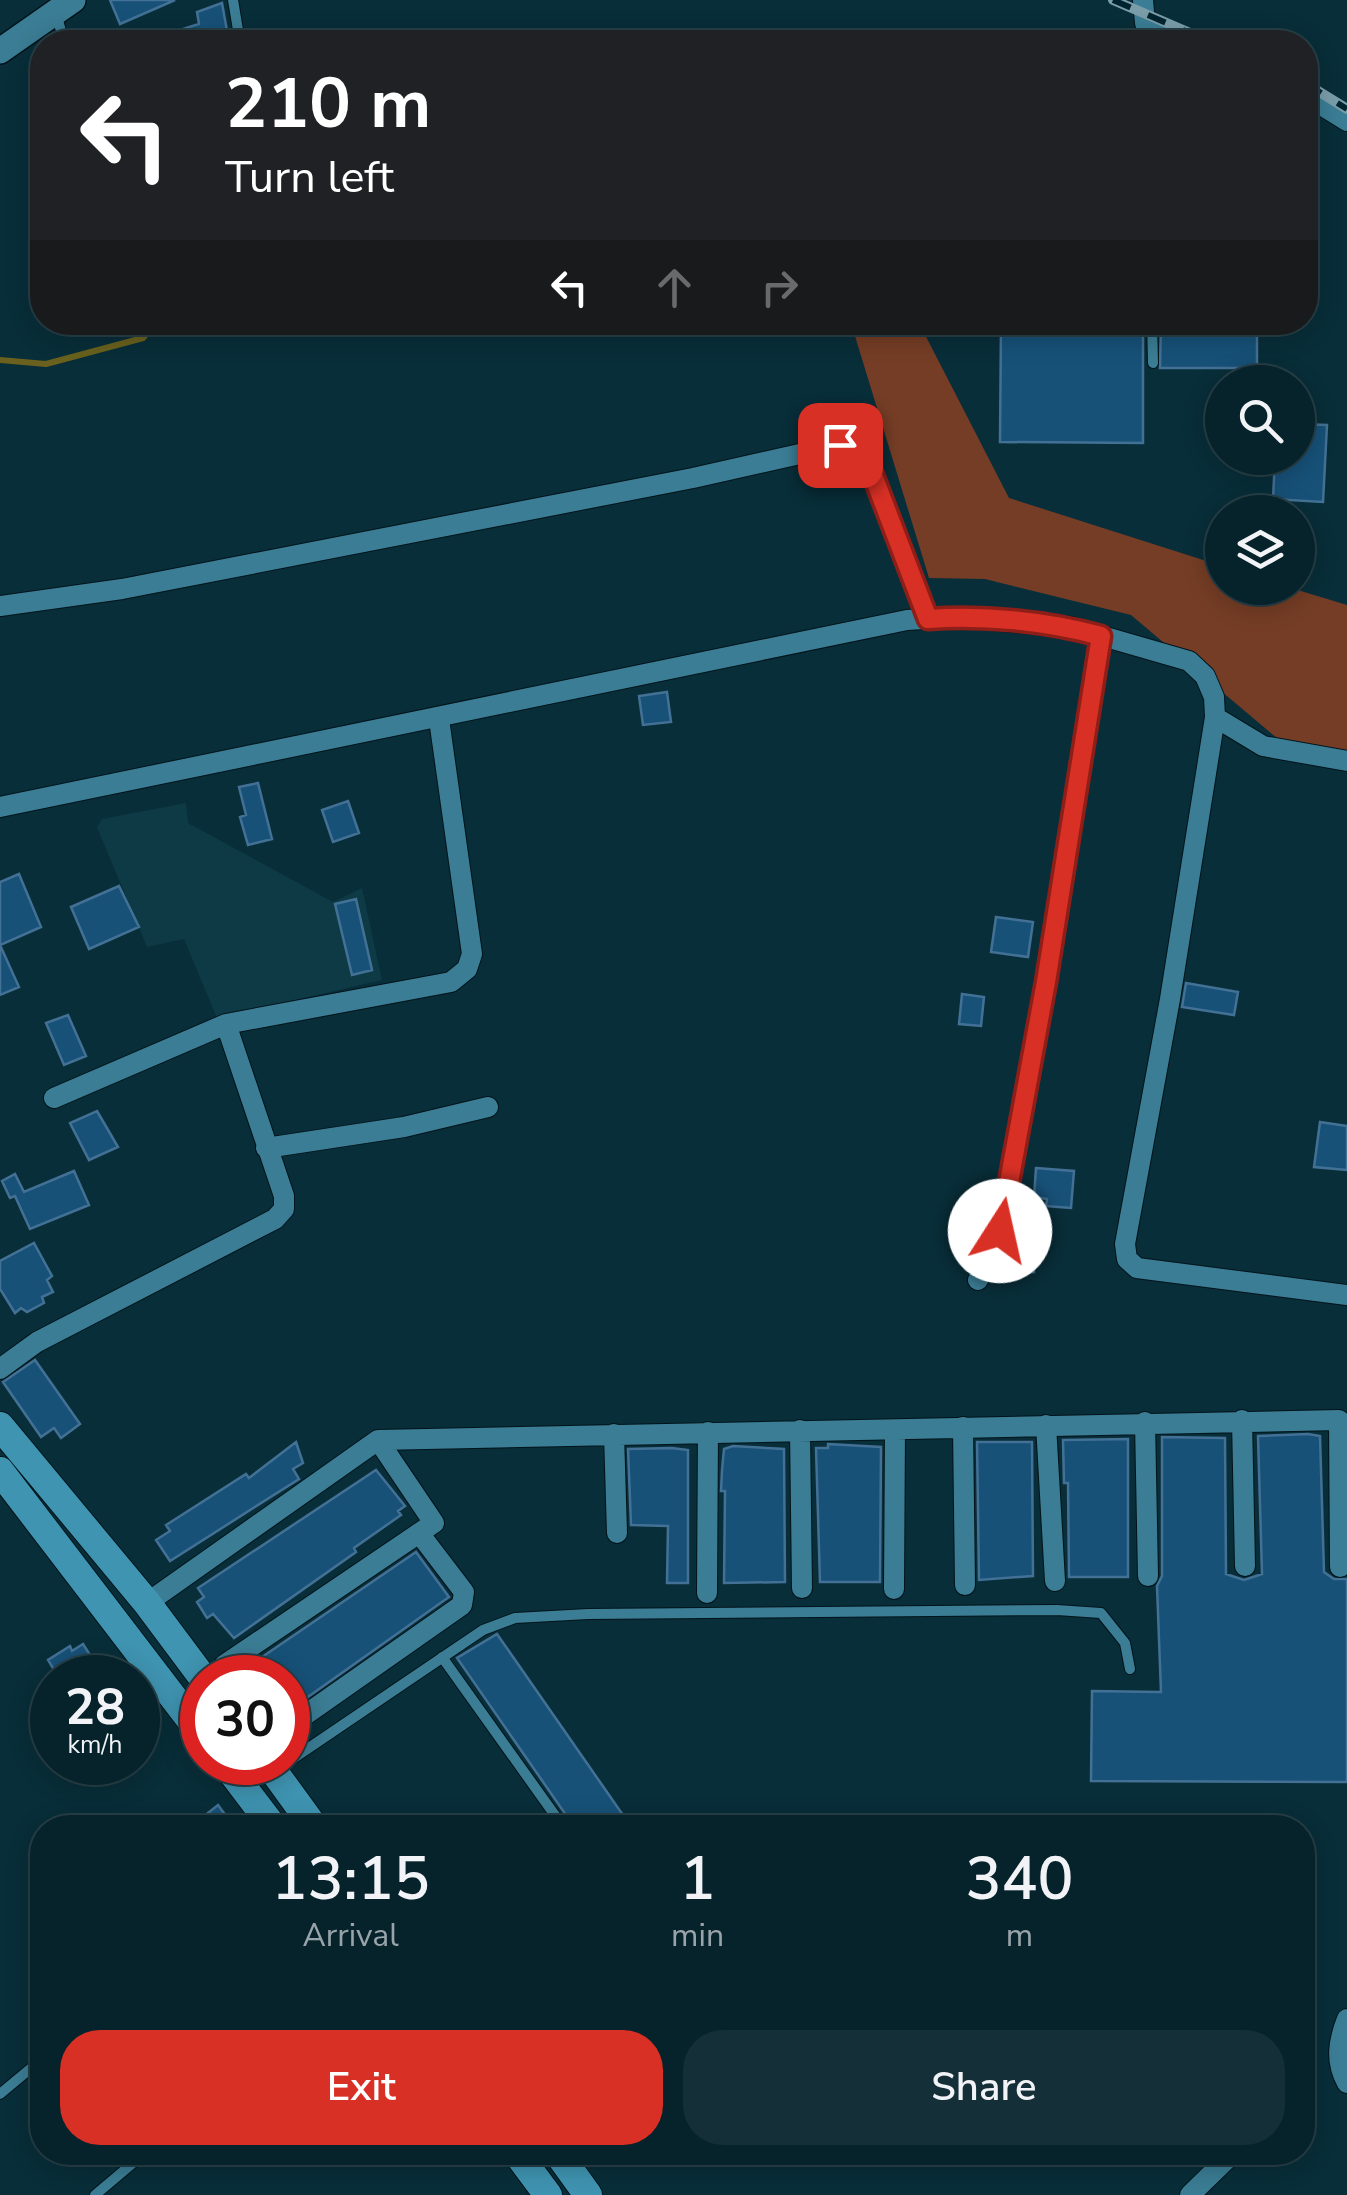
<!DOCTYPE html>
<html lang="en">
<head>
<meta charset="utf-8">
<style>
  :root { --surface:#06222b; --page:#142f37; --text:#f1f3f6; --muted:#98a4a9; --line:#273f47; --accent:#d93025 }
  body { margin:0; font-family:"Nunito Sans",sans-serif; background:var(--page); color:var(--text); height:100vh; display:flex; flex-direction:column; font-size:38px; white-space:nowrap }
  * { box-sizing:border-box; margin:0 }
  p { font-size:32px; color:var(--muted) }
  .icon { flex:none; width:55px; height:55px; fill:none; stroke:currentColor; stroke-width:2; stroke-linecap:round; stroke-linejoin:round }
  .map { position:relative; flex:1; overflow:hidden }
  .drawer { position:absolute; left:30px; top:1815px; width:1285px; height:350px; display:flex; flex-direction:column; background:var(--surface); border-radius:40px; box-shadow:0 5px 25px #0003,0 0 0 2px var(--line) }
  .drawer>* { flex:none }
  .top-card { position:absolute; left:30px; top:30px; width:1288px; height:305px; border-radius:40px; box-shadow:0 5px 25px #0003,0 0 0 2px var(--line); background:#202124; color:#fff; overflow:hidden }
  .tools { position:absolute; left:1205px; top:365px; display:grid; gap:20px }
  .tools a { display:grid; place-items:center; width:110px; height:110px; border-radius:50%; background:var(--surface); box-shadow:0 5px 25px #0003,0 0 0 2px var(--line); font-size:50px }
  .speed { position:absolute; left:30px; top:1655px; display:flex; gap:20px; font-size:50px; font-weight:700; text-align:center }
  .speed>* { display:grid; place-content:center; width:130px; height:130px; border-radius:50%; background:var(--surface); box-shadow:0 5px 25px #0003,0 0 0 2px var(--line); line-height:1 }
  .speed small { font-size:25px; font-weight:400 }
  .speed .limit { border:15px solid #d22; background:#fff; color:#111 }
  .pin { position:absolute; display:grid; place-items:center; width:85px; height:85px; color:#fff; margin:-42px; border-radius:20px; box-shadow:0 5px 15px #0006 }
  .me { position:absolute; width:110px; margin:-55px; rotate:10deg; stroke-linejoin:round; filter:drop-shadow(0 0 8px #0008) }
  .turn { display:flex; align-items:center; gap:35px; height:210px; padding:0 30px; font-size:45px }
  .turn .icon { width:130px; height:130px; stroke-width:2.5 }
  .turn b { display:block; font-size:70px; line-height:85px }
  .lanes { display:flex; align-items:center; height:95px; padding:0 30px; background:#0003; justify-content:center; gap:50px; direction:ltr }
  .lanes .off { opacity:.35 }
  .eta { display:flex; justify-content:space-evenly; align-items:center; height:170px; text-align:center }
  .eta b { font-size:60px; font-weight:600; line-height:70px }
  .primary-button { display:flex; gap:20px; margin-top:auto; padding:20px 30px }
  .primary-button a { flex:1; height:115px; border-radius:40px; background:var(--accent); color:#fff; font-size:40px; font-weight:600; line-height:115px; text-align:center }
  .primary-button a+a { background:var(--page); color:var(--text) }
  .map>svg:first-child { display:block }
  .built { fill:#0e3a46 }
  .forest { fill:#753d25 }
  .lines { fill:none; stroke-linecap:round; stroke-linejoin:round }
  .stream { stroke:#69611d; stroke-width:6 }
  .building { fill:#175178; stroke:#437195; stroke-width:2.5 }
  .service-casing { stroke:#02141b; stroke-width:12 }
  .minor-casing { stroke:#02141b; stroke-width:22 }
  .tertiary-casing { stroke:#02141b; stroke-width:28 }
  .primary-casing { stroke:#02141b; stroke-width:30 }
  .service { stroke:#3b7d94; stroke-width:10 }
  .minor { stroke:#3b7d94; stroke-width:20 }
  .tertiary { stroke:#3b7d94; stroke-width:25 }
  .primary { stroke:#3f94b1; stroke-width:28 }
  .rail-casing { stroke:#7a9da9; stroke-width:10 }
  .rail { stroke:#00242f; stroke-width:6; stroke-dasharray:19; stroke-linecap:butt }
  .route-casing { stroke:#8d1f18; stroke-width:25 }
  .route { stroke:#d93025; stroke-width:18 }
</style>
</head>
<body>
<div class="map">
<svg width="1347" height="2195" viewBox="0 0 1347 2195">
  <rect width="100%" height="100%" fill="#082e39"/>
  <path class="built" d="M186,803L188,823L333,902L362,888L382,980L217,1018L184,939L147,947L97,827L102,819Z"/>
  <path class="forest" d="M851,323H919L1009,498L1222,566V588H1291L1347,605V751L1285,745L1131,615L985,579L929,578Z"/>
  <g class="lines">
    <path class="stream" d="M0,360L46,364L143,338L156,322"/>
  </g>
  <path class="building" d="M110,0H175L120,24Z
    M222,3L229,42H152L151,39L199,24L197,12Z
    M1001,322H1143V443L1000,442Z
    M1161,322H1257V368H1160Z
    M1298,424L1327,425L1323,502L1273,499L1275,458H1298Z
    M667,692L671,722L643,725L639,696Z
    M258,783L272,839L248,845L240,817L246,815L239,787Z
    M348,801L359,833L333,842L322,810Z
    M19,874L41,927L0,945L19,987L0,995V882Z
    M119,886L139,927L89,949L71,907Z
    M356,899L372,970L352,975L335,904Z
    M996,917L1033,922L1028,957L991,952Z
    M1186,983L1238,992L1234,1015L1182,1007Z
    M962,994L984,997L981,1026L959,1024Z
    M68,1015L86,1056L64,1065L46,1023Z
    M97,1111L118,1147L89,1160L70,1123Z
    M1320,1122L1347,1126V1170L1314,1167Z
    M1036,1168L1074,1171L1071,1208L1046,1206L1047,1199L1034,1197Z
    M74,1171L89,1205L30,1229L15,1196L10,1198L2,1181L15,1174L24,1192Z
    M34,1243L52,1276L47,1280L53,1292L42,1297L44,1303L27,1312L21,1308L15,1313L0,1289V1261Z
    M1032,1243L1034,1272L1001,1275L1000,1265L1009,1244Z
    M35,1360L80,1424L61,1438L54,1428L41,1437L3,1382Z
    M1308,1434L1320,1436L1324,1572L1334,1579H1347V1782L1091,1781L1092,1691L1161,1692L1157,1586L1162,1576V1437L1225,1438L1226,1574L1244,1580L1262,1574L1258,1436Z
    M1128,1439V1577H1069L1068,1483H1064L1063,1440Z
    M296,1442L303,1463L293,1469L299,1479L170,1561L156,1540L170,1531L166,1525L246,1474L249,1478Z
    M977,1442H1032L1033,1576L979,1580Z
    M828,1444L881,1447L880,1582H820L816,1448H828Z
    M733,1446L784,1449L785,1582L724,1583L725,1491H721L722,1470L724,1449Z
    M672,1448L688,1450V1583H667L668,1526L631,1525L628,1449Z
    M376,1470L405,1506L398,1511L401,1515L354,1548L356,1552L234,1638L213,1614L207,1618L197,1602L204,1597L198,1588Z
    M416,1552L449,1597L288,1711V1678H246L243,1670Z
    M497,1634L632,1828H575L457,1658Z
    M83,1644L99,1669L85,1678H59L48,1660L70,1646L72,1651Z
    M218,1805L235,1828H189Z"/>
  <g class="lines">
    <defs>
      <path id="service" d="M233,0L240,42
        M56,13L64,42
        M1152,322L1153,363
        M442,1657L564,1828
        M288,1762L483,1630L515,1618L588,1614L1057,1610L1101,1613L1125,1643L1130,1669
        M0,2094L42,2059
        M95,2195L146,2152"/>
      <path id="minor" d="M1143,0L1145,23L1194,42
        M1305,95L1347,121
        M0,606L122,589L693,478L840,445L855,449L866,457L928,619
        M1215,717L1263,746L1347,761
        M0,807L907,620L957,617L1071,627L1189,661L1205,676L1214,697L1215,717L1170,999L1125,1244L1127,1259L1137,1268L1347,1295
        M54,1098L226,1024
        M266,1148L404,1127L488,1107
        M978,1280L1000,1231L1046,981L1101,636
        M0,1369L37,1342L275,1219L284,1209V1196L226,1024L451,982L467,969L472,954L439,719
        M1242,1420L1245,1566
        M1145,1422L1148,1576
        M1046,1425L1055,1581
        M963,1427L965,1585
        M800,1430L802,1588
        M614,1434L617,1533
        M894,1589L895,1431
        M707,1593L708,1432
        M147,1603L378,1440L1339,1420L1340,1567
        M232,1678L224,1665L434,1523L378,1440
        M288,1727L462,1605L464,1592L419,1533
        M1347,2019C1338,2042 1335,2061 1347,2083
        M1190,2195L1234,2152"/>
      <path id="tertiary" d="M0,51L73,0"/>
      <path id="primary" d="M0,1426L147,1603L203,1678
        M0,1471L202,1735
        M224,1762L274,1828
        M267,1762L315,1828
        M516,2152L548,2195
        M557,2152L588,2195"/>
    </defs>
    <use href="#service" class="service-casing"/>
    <use href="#minor" class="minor-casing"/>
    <use href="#tertiary" class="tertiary-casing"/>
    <use href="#primary" class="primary-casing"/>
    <use href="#service" class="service"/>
    <use href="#minor" class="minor"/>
    <use href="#tertiary" class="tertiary"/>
    <use href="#primary" class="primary"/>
    <defs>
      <path id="rail" d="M1113,0L1211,42
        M1305,83L1347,109"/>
    </defs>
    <use href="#rail" class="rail-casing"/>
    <use href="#rail" class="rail"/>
  </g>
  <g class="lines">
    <defs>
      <path id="route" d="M840,445L855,448L866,457L928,619C984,615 1047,621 1101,636L1046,982L1000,1231"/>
    </defs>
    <use href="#route" class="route-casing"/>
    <use href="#route" class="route"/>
  </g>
</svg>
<div class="tools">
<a><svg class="icon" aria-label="search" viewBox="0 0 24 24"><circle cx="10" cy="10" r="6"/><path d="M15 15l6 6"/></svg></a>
<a><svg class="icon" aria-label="layers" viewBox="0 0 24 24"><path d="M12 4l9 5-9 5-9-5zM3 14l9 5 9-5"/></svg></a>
</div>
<div class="speed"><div>28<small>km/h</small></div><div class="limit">30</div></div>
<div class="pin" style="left:840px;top:445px;background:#d93025"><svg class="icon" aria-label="arrive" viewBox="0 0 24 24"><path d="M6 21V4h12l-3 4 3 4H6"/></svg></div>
<svg class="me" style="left:1000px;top:1231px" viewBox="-20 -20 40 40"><circle r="19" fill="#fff"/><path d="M0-13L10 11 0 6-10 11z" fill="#d93025"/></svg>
<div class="top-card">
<div class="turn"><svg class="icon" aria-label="left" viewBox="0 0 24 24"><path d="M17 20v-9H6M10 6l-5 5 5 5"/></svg><div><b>210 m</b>Turn left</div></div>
<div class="lanes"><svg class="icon" aria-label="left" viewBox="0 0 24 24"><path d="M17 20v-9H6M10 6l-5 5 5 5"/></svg><svg class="icon off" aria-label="ahead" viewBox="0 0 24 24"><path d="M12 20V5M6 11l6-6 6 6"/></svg><svg class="icon off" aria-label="right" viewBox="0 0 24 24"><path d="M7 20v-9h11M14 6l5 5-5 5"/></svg></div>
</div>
<section class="drawer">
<div class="eta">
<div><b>13:15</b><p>Arrival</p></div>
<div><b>1</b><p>min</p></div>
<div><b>340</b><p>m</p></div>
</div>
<div class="primary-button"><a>Exit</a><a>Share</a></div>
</section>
</div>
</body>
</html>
